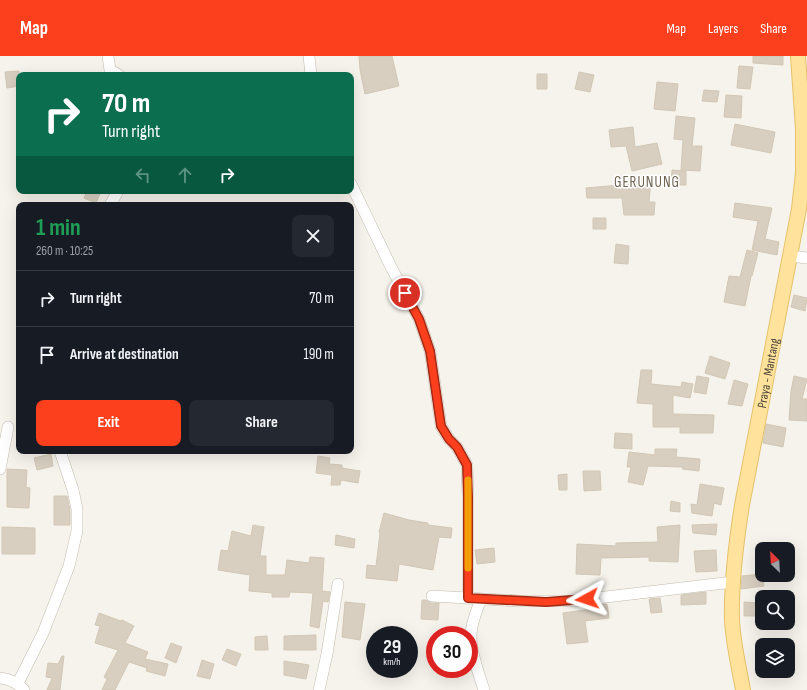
<!DOCTYPE html>
<html lang="en">
<head>
<meta charset="utf-8">
<style>
  :root { --surface:#171b24; --page:#242831; --text:#f1f3f6; --muted:#9ea1a6; --line:#363941; --accent:#fc3f1d }
  body { margin:0; font-family:"Sofia Sans Condensed",sans-serif; background:var(--page); color:var(--text); height:100vh; display:flex; flex-direction:column; font-size:15px; white-space:nowrap }
  * { box-sizing:border-box; margin:0 }
  p { font-size:13px; color:var(--muted) }
  .icon { flex:none; width:22px; height:22px; fill:none; stroke:currentColor; stroke-width:2; stroke-linecap:round; stroke-linejoin:round }
  .map { position:relative; flex:1; overflow:hidden }
  .drawer { position:absolute; left:16px; top:146px; width:338px; height:252px; display:flex; flex-direction:column; background:var(--surface); border-radius:8px; box-shadow:0 4px 16px #0002 }
  .drawer>* { flex:none }
  .banner { position:absolute; left:16px; top:16px; width:338px; height:122px; border-radius:8px; box-shadow:0 4px 16px #0002; background:#0b6e4f; color:#fff; overflow:hidden }
  .needle { width:26px; rotate:336deg }
  .buttons { position:absolute; left:755px; top:486px; display:grid; gap:8px }
  .buttons a { display:grid; place-items:center; width:40px; height:40px; border-radius:8px; background:var(--surface); box-shadow:0 4px 16px #0002; font-size:20px }
  .speed { position:absolute; left:366px; top:570px; display:flex; gap:8px; font-size:20px; font-weight:700; text-align:center }
  .speed>* { display:grid; place-content:center; width:52px; height:52px; border-radius:50%; background:var(--surface); box-shadow:0 4px 16px #0002; line-height:1 }
  .speed small { font-size:10px; font-weight:400 }
  .speed .limit { border:6px solid #d22; background:#fff; color:#111 }
  .pin { position:absolute; display:grid; place-items:center; width:34px; height:34px; color:#fff; margin:-17px; border:2px solid #fff; border-radius:50%; box-shadow:0 1px 4px #0007 }
  .me { position:absolute; width:44px; margin:-22px; rotate:265deg; stroke-linejoin:round; filter:drop-shadow(0 0 3px #0008) }
  .turn { display:flex; align-items:center; gap:14px; height:84px; padding:0 20px; font-size:18px }
  .turn .icon { width:52px; height:52px; stroke-width:2.5 }
  .turn b { display:block; font-size:28px; line-height:34px }
  .lanes { display:flex; align-items:center; height:38px; padding:0 20px; background:#0003; justify-content:center; gap:20px; direction:ltr }
  .lanes .off { opacity:.35 }
  .round { display:grid; place-items:center; flex:none; width:42px; height:42px; border-radius:8px; background:var(--page) }
  .overview { display:flex; align-items:center; justify-content:space-between; height:68px; padding:0 20px }
  h1 { font-size:24px; font-weight:700; line-height:30px; color:#1e9e55 }
  .action { display:flex; gap:8px; margin-top:auto; padding:8px 20px }
  .action a { flex:1; height:46px; border-radius:8px; background:var(--accent); color:#fff; font-size:16px; font-weight:700; line-height:46px; text-align:center }
  .action a+a { background:var(--page); color:var(--text) }
  ul { padding:0; list-style:none }
  li { display:flex; align-items:center; gap:12px; height:56px; padding:0 20px; border-top:1px solid var(--line) }
  li div { flex:1 }
  li b { display:block; font-size:15px }
  li em { font-style:normal }
  header { display:flex; align-items:center; gap:24px; box-sizing:border-box; height:56px; padding:0 20px; background:var(--accent); color:#fff }
  header strong { font-size:19px }
  nav { display:flex; gap:22px; margin-inline-start:auto; font-size:14px }
  .map>svg:first-child { display:block }
  .building { fill:#d8cfc1; stroke:#d3c7b4 }
  .lines { fill:none; stroke-linecap:round; stroke-linejoin:round }
  .minor-casing { stroke:#c2bbae; stroke-width:12 }
  .major-casing { stroke:#e6c16a; stroke-width:16 }
  .minor { stroke:#fff; stroke-width:11 }
  .major { stroke:#ffe39c; stroke-width:14 }
  .route-casing { stroke:#a42913; stroke-width:10 }
  .route { stroke:#fc3f1d; stroke-width:7 }
  .slow { stroke:#f59e0b; stroke-width:7 }
  .labels { text-anchor:middle; stroke-width:3; stroke-linejoin:round; paint-order:stroke }
  .street-label { font-size:13px; fill:#4b4439; stroke:#fff }
  .quarter-label { font-size:15px; letter-spacing:1px; fill:#6e6250; stroke:#fff }
</style>
</head>
<body>
<header>
<strong>Map</strong>
<nav><a>Map</a><a>Layers</a><a>Share</a></nav>
</header>
<div class="map">
<svg width="807" height="634" viewBox="0 0 807 634">
  <rect width="100%" height="100%" fill="#f6f3ec"/>
  <path class="building" d="M359,0H392L399,30L365,38L360,14Z
    M753,0H783V9L753,7Z
    M739,10L753,11L750,33L737,32Z
    M19,15V30L7,32L5,16Z
    M579,16L594,19L590,36L575,33Z
    M537,18H547V33H537Z
    M657,26L678,28L675,55L654,53Z
    M704,34L719,35L717,46L702,45Z
    M726,39L742,40L741,62L724,61Z
    M676,60L695,62L692,90H702L700,115L681,114L683,84L674,83Z
    M735,68L775,76L771,97L731,89Z
    M633,71L635,91L657,87L662,108L632,115L626,90L611,91L609,74Z
    M672,114L686,115V129H671Z
    M632,122L651,124L649,146H655L654,159H624L622,142H587L586,132L631,128Z
    M87,135H101L96,147L84,142Z
    M735,147L772,152L765,183L779,186L777,199L752,194L758,165L733,161Z
    M593,162H606V173H593Z
    M616,188L629,190L628,208L614,207Z
    M747,194L758,197L752,220H751L745,250L724,246L729,220L740,221Z
    M794,239L807,242L805,255L791,251Z
    M710,300L730,307L725,323L705,317Z
    M641,314H652L651,328L681,331L682,326L693,328L690,342L673,339V358L714,359L713,377H680V371H653V348L637,347Z
    M697,320L709,322L706,338L694,336Z
    M794,320L807,323L802,343H807V365L789,364L791,335Z
    M734,324L748,328L742,350L728,348Z
    M766,368L786,372L783,391L763,387Z
    M615,377L632,378V393L614,392Z
    M655,393H677L676,401L700,403L699,415L682,413L683,411L648,410L643,429L628,426L631,411H627L629,396L655,399Z
    M51,398L53,410L37,414L34,402Z
    M318,400L330,402L329,408L342,409V412L360,415L358,427L341,424L340,429H331L332,419L316,417Z
    M7,413L27,414L26,431L30,432L29,452L7,451Z
    M583,415H600L601,434L584,435Z
    M567,418V434H559L558,419Z
    M700,428L724,432L721,449L714,447L712,460L692,457L691,448L697,449Z
    M54,440H67L70,454V469H54Z
    M671,445L680,447V456L670,455Z
    M384,457L409,464L428,467V469L452,472L451,482L439,481L433,514L399,508L397,525L366,522L367,509L376,510L380,477L379,476Z
    M717,468L716,479L693,477L692,469Z
    M253,469L264,471L260,500H266V519H285L287,504L309,507L310,501L324,502L322,535L330,536L328,546L323,545L319,572L310,570L313,537L290,536L289,541H272V537L249,535L250,519L218,514L221,494L228,495L232,475L251,480Z
    M680,469L678,506L649,505V501L601,502L600,519L576,518L577,488L616,490V487L658,486L657,471Z
    M2,471L35,472V498H2Z
    M336,479L355,483L354,492L335,489Z
    M494,492L495,506L477,508L475,494Z
    M716,494L717,515L696,516L694,495Z
    M762,518L764,530L741,533L742,520Z
    M706,536V548L681,549V539Z
    M660,542L662,556L651,557L649,543Z
    M422,544H426L431,547H439L438,564L421,563Z
    M345,546L365,548L360,584L342,581Z
    M744,546L762,547V560H744Z
    M607,548L609,562L585,565L588,586L567,588L563,557L593,553L592,550Z
    M99,557L121,565L122,564L134,570L125,587L148,596L145,603L168,608L165,620L146,615L147,612L129,606L115,634H102L107,623L104,621L118,594L95,587L100,570L95,569Z
    M316,579V594H284V580Z
    M267,580L268,594H255V581Z
    M171,587L182,591L176,607L165,602Z
    M227,593L241,598L236,610L222,604Z
    M62,600H64L60,634H47L52,622L46,621L48,607L58,608Z
    M202,604L214,608L210,623L197,620Z
    M284,605L309,609L306,623L284,619Z"/>
  <g class="lines">
    <defs>
      <path id="minor" d="M108,0L110,14L119,19
        M309,0L311,19
        M351,128L391,211L419,263L430,295L441,370L449,383L457,391L467,409L468,441V542
        M110,149L118,135
        M790,200L807,202
        M0,413L8,371
        M432,540L519,545H572L733,526
        M481,543C477,554 471,567 471,579C470,595 479,618 484,634
        M0,622C10,623 17,626 24,634
        M18,627L43,577L69,510L77,475V453L73,434L60,395
        M319,634L327,598L338,528"/>
      <g id="major">
        <path id="s1" d="M743,634C739,611 733,587 732,564C731,526 736,487 742,449L799,153L803,117V73L798,0"/>
      </g>
    </defs>
    <use href="#minor" class="minor-casing"/>
    <use href="#major" class="major-casing"/>
    <use href="#minor" class="minor"/>
    <use href="#major" class="major"/>
  </g>
  <g class="lines">
    <defs>
      <path id="route" d="M405,237L419,263L430,295L441,370L449,383L457,391L467,409L468,441V542L546,546L587,543"/>
    </defs>
    <use href="#route" class="route-casing"/>
    <use href="#route" class="route"/>
    <path class="slow" d="M468,424V512"/>
  </g>
  <g class="labels">
    <g class="street-label">
      <text dy="5" stroke="none"><textPath href="#s1" startOffset="321">Praya - Mantang</textPath></text>
    </g>
    <g class="quarter-label">
      <text x="647" y="131">GERUNUNG</text>
    </g>
  </g>
</svg>
<div class="buttons">
<a><svg class="needle" viewBox="-14 -14 28 28"><path d="M0-13l5 13h-10z" fill="#e53935"/><path d="M0 13l5-13h-10z" fill="#9ea1a6"/></svg></a>
<a><svg class="icon" aria-label="search" viewBox="0 0 24 24"><circle cx="10" cy="10" r="6"/><path d="M15 15l6 6"/></svg></a>
<a><svg class="icon" aria-label="layers" viewBox="0 0 24 24"><path d="M12 4l9 5-9 5-9-5zM3 14l9 5 9-5"/></svg></a>
</div>
<div class="speed"><div>29<small>km/h</small></div><div class="limit">30</div></div>
<div class="pin" style="left:405px;top:237px;background:#d93025"><svg class="icon" aria-label="arrive" viewBox="0 0 24 24"><path d="M6 21V4h12l-3 4 3 4H6"/></svg></div>
<svg class="me" style="left:587px;top:543px" viewBox="-20 -20 40 40"><path d="M0-17L14 15 0 8-14 15z" fill="#fc3f1d" stroke="#fff" stroke-width="4"/></svg>
<div class="banner">
<div class="turn"><svg class="icon" aria-label="right" viewBox="0 0 24 24"><path d="M7 20v-9h11M14 6l5 5-5 5"/></svg><div><b>70 m</b>Turn right</div></div>
<div class="lanes"><svg class="icon off" aria-label="left" viewBox="0 0 24 24"><path d="M17 20v-9H6M10 6l-5 5 5 5"/></svg><svg class="icon off" aria-label="ahead" viewBox="0 0 24 24"><path d="M12 20V5M6 11l6-6 6 6"/></svg><svg class="icon" aria-label="right" viewBox="0 0 24 24"><path d="M7 20v-9h11M14 6l5 5-5 5"/></svg></div>
</div>
<section class="drawer">
<div class="overview"><div><h1>1 min</h1><p>260 m · 10:25</p></div><a class="round"><svg class="icon" aria-label="close" viewBox="0 0 24 24"><path d="M6 6l12 12M18 6L6 18"/></svg></a></div>
<ul>
<li><svg class="icon" aria-label="right" viewBox="0 0 24 24"><path d="M7 20v-9h11M14 6l5 5-5 5"/></svg><div><b>Turn right</b></div><em>70 m</em></li>
<li><svg class="icon" aria-label="arrive" viewBox="0 0 24 24"><path d="M6 21V4h12l-3 4 3 4H6"/></svg><div><b>Arrive at destination</b></div><em>190 m</em></li>
</ul>
<div class="action"><a>Exit</a><a>Share</a></div>
</section>
</div>
</body>
</html>
